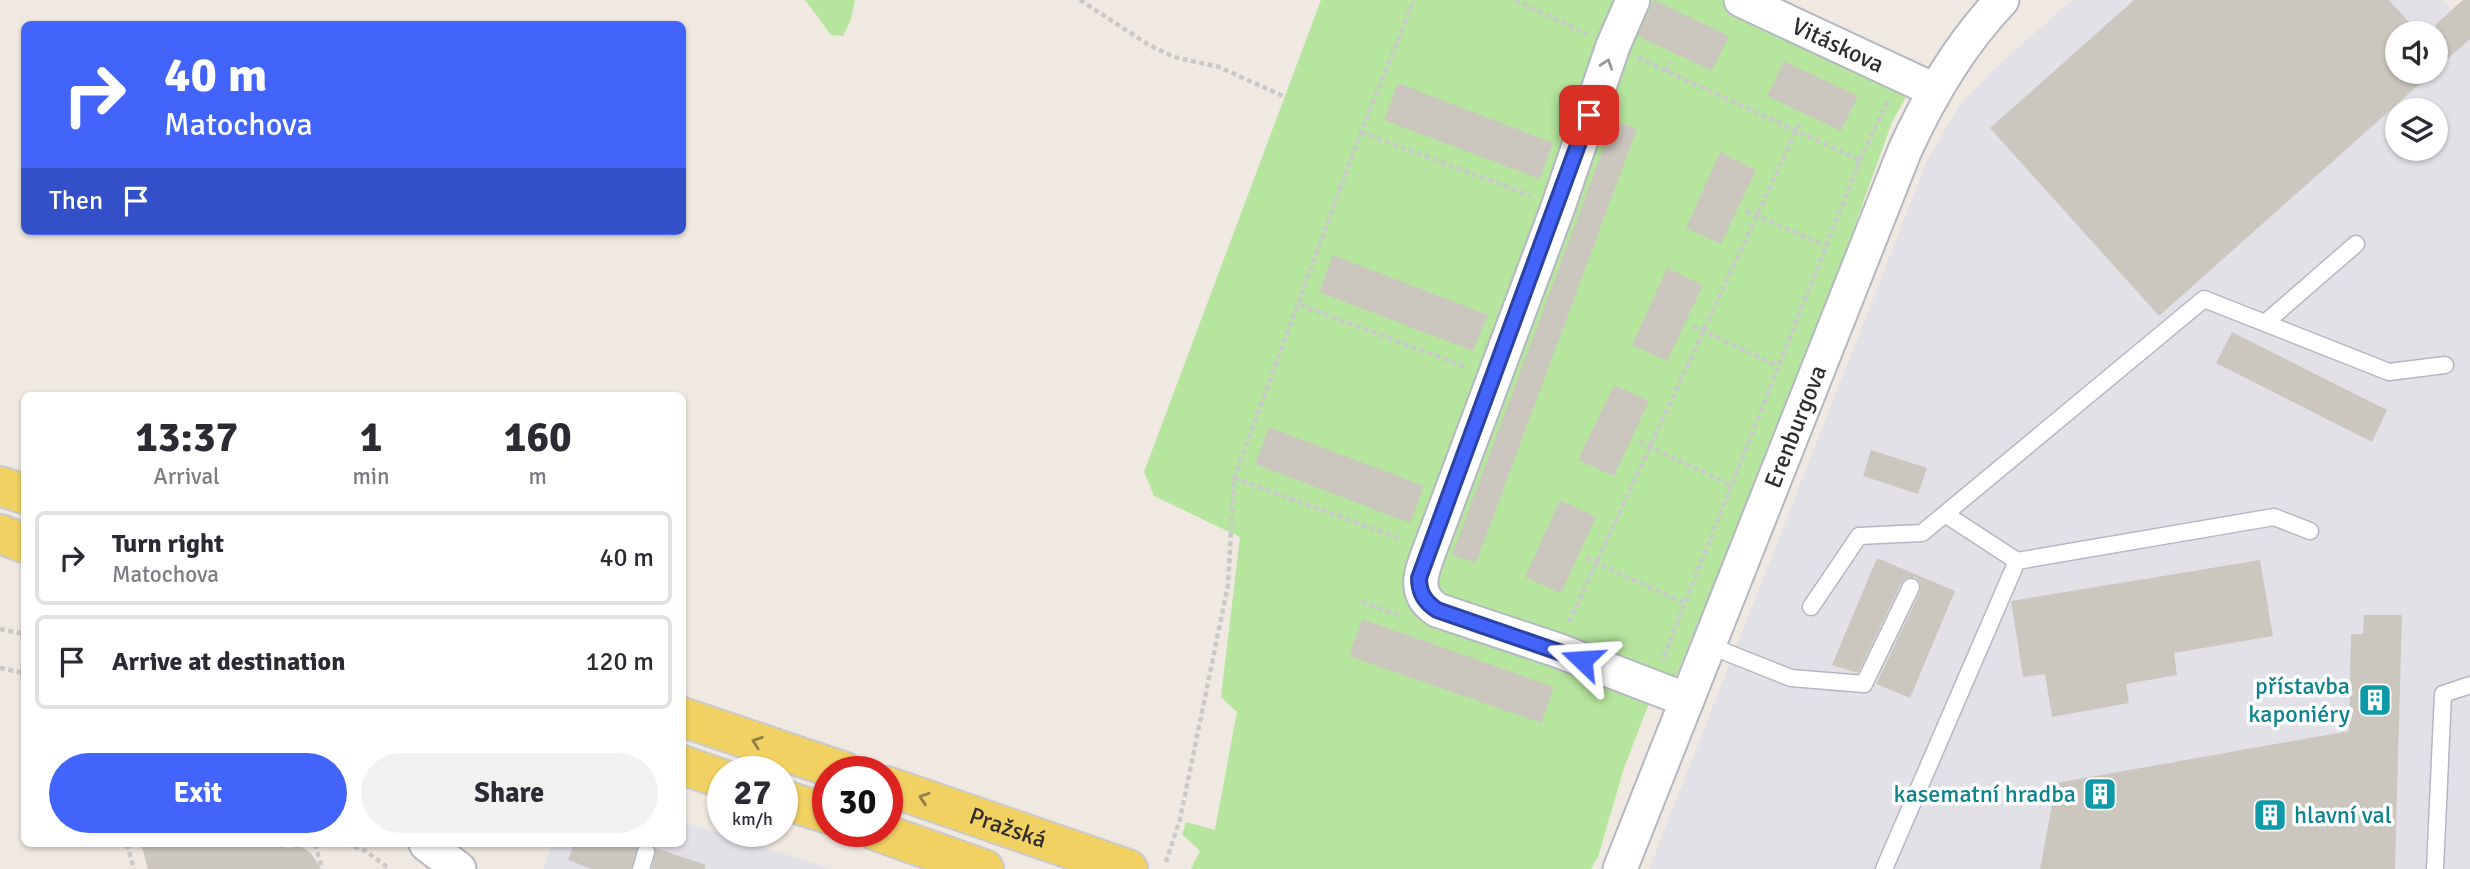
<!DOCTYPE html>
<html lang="en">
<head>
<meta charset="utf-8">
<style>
  :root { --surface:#fff; --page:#f2f2f3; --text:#2b2b33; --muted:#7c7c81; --line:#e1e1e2; --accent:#4264fb }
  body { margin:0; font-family:Signika,sans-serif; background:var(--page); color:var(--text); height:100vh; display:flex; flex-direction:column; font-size:26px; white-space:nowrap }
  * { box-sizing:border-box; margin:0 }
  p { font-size:23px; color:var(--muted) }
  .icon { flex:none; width:38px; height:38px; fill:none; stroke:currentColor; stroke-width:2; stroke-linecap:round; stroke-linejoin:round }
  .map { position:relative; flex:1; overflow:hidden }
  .drawer { position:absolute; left:21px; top:392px; width:665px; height:455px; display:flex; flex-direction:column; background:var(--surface); border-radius:10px; box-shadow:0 2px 5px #0004 }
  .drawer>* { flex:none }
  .banner { position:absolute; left:21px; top:21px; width:665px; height:214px; border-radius:10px; box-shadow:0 2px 5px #0004; background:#4264fb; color:#fff; overflow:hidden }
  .fabs { position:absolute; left:2385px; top:21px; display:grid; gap:14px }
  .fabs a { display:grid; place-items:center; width:63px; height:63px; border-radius:50%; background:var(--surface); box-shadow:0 2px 5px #0004; font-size:35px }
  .speed { position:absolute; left:707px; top:756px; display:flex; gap:14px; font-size:35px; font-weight:700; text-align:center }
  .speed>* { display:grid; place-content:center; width:91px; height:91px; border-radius:50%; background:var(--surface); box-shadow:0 2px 5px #0004; line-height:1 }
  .speed small { font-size:18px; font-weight:400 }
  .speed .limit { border:10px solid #d22; background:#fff; color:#111 }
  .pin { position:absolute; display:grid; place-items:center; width:60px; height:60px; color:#fff; margin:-30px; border-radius:14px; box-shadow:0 4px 10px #0006 }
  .me { position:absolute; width:77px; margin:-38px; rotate:290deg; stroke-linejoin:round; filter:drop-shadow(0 0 5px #0008) }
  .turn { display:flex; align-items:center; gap:24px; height:147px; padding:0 28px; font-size:32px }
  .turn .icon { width:91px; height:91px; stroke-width:2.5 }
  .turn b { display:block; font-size:49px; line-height:60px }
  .then { display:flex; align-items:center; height:66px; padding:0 28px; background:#0003; gap:14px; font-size:26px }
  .eta { display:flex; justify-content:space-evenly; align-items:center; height:119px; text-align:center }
  .eta b { font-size:42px; font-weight:700; line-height:49px }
  .cta { display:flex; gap:14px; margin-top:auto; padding:14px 28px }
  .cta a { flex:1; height:80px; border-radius:42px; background:var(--accent); color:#fff; font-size:28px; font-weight:700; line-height:80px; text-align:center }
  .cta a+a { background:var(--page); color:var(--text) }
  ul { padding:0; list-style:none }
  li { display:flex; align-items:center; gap:21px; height:94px; margin:0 14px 10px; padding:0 14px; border:4px solid var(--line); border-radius:10px }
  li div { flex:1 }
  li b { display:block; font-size:26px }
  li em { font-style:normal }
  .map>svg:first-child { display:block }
  .industrial { fill:#e3e1e8; fill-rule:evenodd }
  .green { fill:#b6e59e }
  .building { fill:#cbc7bf }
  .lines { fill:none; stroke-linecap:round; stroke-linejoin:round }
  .service-casing { stroke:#b4b7c1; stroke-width:19 }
  .minor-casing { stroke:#b4b7c1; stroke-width:37 }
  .primary-casing { stroke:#c9c9c9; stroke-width:42 }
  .path { stroke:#c9c9c9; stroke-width:4.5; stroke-dasharray:5 3.5; stroke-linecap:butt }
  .service { stroke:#fff; stroke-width:16 }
  .minor { stroke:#fff; stroke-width:33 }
  .primary { stroke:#f2d163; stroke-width:38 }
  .oneway { stroke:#969696 }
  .oneway2 { stroke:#908048 }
  .route-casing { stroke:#2b41a3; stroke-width:18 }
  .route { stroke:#4264fb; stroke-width:12 }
  .labels { text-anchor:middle; stroke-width:7; stroke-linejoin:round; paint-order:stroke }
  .street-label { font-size:24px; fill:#2e2e2e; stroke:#fff }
  .culture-label { font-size:24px; fill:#0d838f; stroke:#fff; text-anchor:end }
</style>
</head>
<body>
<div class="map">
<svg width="2470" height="869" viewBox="0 0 2470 869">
  <rect width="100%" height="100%" fill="#efe9e1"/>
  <path class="industrial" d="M2072,0H2442L2452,10L2470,0V869H1649L1927,161L1959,106L1995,68ZM2398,33H2436V72H2398ZM2398,110H2436V149H2398Z
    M683,822L832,869H544L551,844H682Z"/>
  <path class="green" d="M805,0H855L851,19L843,36L831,35Z
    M1321,0H1760L1919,74L1892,122L1816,334L1673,684L1648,706L1624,768L1598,857L1591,869H1191L1200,851L1182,834L1186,822L1215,830L1237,712L1221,697L1240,537L1154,496L1144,472Z"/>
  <path class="building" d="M1654,0L1729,36L1712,71L1638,36Z
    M2134,0H2389L2419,33H2398V72H2433L2159,316L1990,128Z
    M2463,0H2470V39L2436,69V24Z
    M1784,61L1858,96L1841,131L1767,96Z
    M1398,83L1553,143L1540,179L1384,120Z
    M1614,120L1637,129L1476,563L1452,555Z
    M1720,152L1756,170L1721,244L1686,228Z
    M1333,255L1488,315L1473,351L1319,292Z
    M1667,268L1703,285L1667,361L1632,345Z
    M2232,332L2387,410L2372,442L2216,363Z
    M1614,385L1649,401L1614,476L1578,460Z
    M1269,427L1424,486L1410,523L1255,464Z
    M1871,450L1927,468L1918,494L1863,476Z
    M1560,500L1596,517L1561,593L1525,577Z
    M1877,558L1955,591L1910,698L1876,684L1920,592V582L1915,577L1906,578L1902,582L1858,673L1832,665Z
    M2260,560L2273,636L2174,653L2177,675L2126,684L2129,703L2052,717L2045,674L2023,677L2011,601Z
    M2364,615H2402L2395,869H2040L2056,783L2349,731L2351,634H2363Z
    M1362,619L1554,687L1541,723L1349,656Z
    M141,844H275L288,848L300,846L311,853L321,869H148Z
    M574,844H640L631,869H592L568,860Z
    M655,848L706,865L705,869H652Z"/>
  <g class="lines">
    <defs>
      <path id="service" d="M2265,323L2356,244
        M1945,514L2017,561L2274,517L2310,531
        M1811,607L1859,536L1922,533L2204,299L2389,372L2445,365
        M1708,645L1791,678L1864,684L1911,587
        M641,869L646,852
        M1884,869L2017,561
        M2435,869L2443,694L2470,685"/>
      <g id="minor">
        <path d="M1633,0L1613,46L1558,207L1430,549C1421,573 1412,593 1437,610L1557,650L1687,700"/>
        <path id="s1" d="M1741,0L1934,90"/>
        <path d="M426,844L459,869"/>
        <path id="s2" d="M1620,869L1905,150C1930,95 1960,44 2002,0"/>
      </g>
      <g id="primary">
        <path d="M0,486L24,494"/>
        <path d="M0,534L24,543"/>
        <path d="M682,717L845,772"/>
        <path d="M682,765L723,779"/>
        <path id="s3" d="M887,786L1128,869"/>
        <path d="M782,799L828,814"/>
        <path d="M876,831L984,869"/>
      </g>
    </defs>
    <use href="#service" class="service-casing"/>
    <use href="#minor" class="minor-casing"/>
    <use href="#primary" class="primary-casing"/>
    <path class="path" d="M1080,0L1149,45L1174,57L1219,67L1285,97
      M1515,0L1587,34
      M1638,58L1860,160L1662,661
      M1666,71L1670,61
      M1361,132L1531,196
      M1860,160L1888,101
      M1746,211L1826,246
      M1300,305L1466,367
      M1693,326L1778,366
      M1640,442L1730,485
      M1234,478L1402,539
      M1586,558L1684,603
      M1362,602L1401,616
      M1569,622L1800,122
      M0,629L24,634
      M0,668L24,673
      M127,844L134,869
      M315,844L322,869
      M346,844L364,850L390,869
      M1166,862L1180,819L1228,585L1234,478L1361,132L1414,0"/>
    <use href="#service" class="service"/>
    <use href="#minor" class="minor"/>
    <use href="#primary" class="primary"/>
  </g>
  <defs><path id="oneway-chevron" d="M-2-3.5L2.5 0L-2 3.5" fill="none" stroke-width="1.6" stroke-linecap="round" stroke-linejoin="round" transform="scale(1.75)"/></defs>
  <use class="oneway" href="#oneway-chevron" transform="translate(1607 64) rotate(-71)"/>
  <g class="oneway2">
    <use href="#oneway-chevron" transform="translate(757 742) rotate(-161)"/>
    <use href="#oneway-chevron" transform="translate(924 798) rotate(-162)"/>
  </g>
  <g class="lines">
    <defs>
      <path id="route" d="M1582,660L1437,610C1425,602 1419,593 1419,578L1589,115"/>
    </defs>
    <use href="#route" class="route-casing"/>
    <use href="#route" class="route"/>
  </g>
  <defs>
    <symbol id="building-square" viewBox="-11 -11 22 22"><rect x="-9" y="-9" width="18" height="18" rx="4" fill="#0f9aa8" stroke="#fff"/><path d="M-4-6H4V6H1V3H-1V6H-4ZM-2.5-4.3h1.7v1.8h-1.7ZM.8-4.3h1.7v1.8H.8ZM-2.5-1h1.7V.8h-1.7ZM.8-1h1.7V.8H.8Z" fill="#fff"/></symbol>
  </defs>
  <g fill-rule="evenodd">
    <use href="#building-square" x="2356" y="681" width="38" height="38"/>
    <use href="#building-square" x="2081" y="775" width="38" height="38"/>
    <use href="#building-square" x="2251" y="796" width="38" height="38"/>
  </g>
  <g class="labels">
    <g class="street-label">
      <text dy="8" stroke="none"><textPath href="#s1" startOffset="107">Vitáskova</textPath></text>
      <text dy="8" stroke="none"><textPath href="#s2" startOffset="476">Erenburgova</textPath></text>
      <text dy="8" stroke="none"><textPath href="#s3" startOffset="128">Pražská</textPath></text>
    </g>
    <g class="culture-label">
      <text x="2350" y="694">přístavba<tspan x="2350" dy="28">kaponiéry</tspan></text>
      <text x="2076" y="802">kasematní hradba</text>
      <text x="2294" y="823" text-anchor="start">hlavní val</text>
    </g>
  </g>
</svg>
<div class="fabs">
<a><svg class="icon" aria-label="sound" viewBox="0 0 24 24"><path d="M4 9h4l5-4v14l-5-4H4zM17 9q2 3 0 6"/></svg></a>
<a><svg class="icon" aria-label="layers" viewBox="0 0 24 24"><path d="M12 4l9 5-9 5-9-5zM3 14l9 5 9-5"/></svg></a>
</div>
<div class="speed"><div>27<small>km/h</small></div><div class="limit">30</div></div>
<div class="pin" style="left:1589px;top:115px;background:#d93025"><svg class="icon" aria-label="arrive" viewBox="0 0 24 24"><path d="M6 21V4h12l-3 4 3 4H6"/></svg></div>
<svg class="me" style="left:1582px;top:660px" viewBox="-20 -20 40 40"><path d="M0-17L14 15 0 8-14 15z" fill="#4264fb" stroke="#fff" stroke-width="4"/></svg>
<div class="banner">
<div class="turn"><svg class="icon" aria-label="right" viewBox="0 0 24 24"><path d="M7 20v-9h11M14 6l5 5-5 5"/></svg><div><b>40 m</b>Matochova</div></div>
<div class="then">Then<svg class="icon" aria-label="arrive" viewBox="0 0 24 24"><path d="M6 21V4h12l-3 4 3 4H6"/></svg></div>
</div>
<section class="drawer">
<div class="eta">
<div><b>13:37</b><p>Arrival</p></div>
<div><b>1</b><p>min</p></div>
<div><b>160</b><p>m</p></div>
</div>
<ul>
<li><svg class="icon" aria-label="right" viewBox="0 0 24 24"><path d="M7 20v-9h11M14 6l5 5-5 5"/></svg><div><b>Turn right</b><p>Matochova</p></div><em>40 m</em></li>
<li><svg class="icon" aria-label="arrive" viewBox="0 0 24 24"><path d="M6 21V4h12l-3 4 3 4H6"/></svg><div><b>Arrive at destination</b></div><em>120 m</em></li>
</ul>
<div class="cta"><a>Exit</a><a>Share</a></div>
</section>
</div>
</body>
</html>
